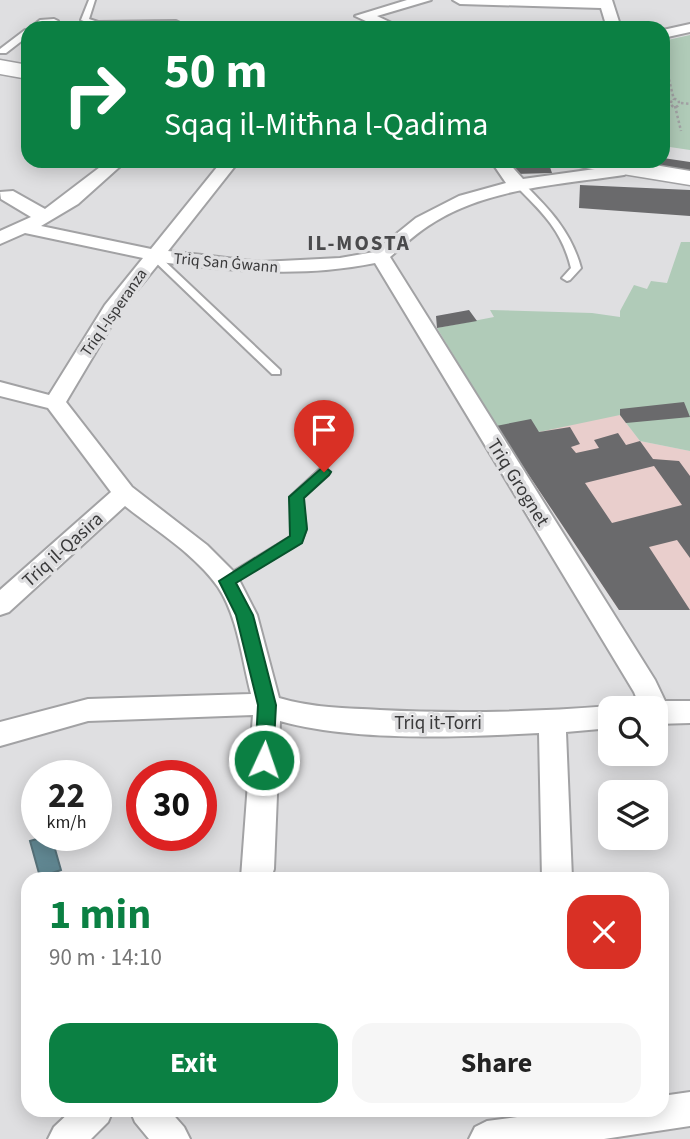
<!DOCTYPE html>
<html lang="en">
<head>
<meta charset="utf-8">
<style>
  :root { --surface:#fff; --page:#f6f6f6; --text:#222; --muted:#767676; --accent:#0b8043 }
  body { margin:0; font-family:"Source Sans 3",sans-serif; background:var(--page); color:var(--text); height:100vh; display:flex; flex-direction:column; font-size:26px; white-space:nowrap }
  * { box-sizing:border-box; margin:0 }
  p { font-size:23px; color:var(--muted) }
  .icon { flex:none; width:38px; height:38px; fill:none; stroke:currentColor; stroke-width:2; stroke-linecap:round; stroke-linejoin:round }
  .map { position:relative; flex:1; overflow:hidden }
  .panel { position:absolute; left:21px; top:872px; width:648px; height:245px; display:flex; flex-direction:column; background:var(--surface); border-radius:21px; box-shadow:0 4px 18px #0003 }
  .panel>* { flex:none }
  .guide { position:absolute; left:21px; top:21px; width:649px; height:147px; border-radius:21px; box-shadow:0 4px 18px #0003; background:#0b8043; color:#fff; overflow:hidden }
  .fabs { position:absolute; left:598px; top:696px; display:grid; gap:14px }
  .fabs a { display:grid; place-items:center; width:70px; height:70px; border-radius:14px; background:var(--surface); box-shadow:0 4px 18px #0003; font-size:35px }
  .speed { position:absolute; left:21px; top:760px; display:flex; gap:14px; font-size:35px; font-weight:700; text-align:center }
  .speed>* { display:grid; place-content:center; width:91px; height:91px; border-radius:50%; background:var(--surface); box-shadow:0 4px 18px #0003; line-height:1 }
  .speed small { font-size:18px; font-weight:400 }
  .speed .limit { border:10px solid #d22; background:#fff; color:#111 }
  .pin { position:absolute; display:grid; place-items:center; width:60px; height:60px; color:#fff; margin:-72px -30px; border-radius:50% 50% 50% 0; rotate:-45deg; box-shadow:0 0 7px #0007 }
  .pin .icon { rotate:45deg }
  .me { position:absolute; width:77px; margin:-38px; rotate:3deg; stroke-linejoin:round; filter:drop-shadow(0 0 5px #0008) }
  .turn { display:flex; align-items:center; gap:24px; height:147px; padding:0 28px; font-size:32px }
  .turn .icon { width:91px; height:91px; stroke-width:2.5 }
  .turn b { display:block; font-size:49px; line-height:60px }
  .round { display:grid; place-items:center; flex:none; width:74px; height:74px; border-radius:21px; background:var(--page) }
  .summary { display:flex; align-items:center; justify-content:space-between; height:119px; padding:0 28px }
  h1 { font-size:42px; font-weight:700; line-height:52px; color:var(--accent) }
  .primary-button { display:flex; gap:14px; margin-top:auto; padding:14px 28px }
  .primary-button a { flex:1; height:80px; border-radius:21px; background:var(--accent); color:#fff; font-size:28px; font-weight:700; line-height:80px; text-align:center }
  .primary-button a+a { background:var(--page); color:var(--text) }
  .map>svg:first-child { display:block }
  .education { fill:#e9cecc }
  .green { fill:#b0cbb8 }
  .water { fill:#628994; stroke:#567179; stroke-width:2 }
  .building { fill:#6a6a6c; fill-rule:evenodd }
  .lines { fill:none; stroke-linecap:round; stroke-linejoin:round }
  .lane-casing { stroke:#a2a2a4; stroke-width:4 }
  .street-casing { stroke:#a2a2a4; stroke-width:4 }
  .secondary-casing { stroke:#a2a2a4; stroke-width:3 }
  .path { stroke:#a2a2a4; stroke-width:2.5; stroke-dasharray:2.5 2.5; stroke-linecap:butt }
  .lane { fill:#fff; fill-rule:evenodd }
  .street { fill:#fff; fill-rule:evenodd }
  .secondary { fill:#fff; fill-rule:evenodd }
  .route { fill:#0b8043; stroke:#07532c; stroke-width:2 }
  .labels { text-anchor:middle; stroke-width:7; stroke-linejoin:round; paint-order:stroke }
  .far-street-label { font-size:16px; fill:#39393a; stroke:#dfdfe1 }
  .street-label { font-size:19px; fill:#39393a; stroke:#dfdfe1 }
  .far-district-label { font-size:21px; font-weight:bold; letter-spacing:2px; fill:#4a4a4c; stroke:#dfdfe1 }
</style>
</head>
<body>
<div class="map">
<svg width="690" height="1139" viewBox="0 0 690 1139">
  <rect width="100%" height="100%" fill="#dfdfe1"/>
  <path class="education" d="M620,415L640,441L690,451V610H619L496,426Z"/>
  <path class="green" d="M690,35V150L663,146V41Z
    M681,242H690V451L640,441L620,415L539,432L496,426L437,328L494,317L490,310L592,313L620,317V311L634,285L647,289L651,281L667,283Z"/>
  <path class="water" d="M51,835L61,870L40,877L30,841Z"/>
  <path class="building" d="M663,158L690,162V174L604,161H663Z
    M512,161H548L552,173L515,174Z
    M580,185L690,190V216L579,208Z
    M469,310L477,321L437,328L436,316Z
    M684,402L690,417L626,423L620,415V409Z
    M531,419L539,432L570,427L580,444L571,447L576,453L599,448L594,440L618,433L626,445L640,441L653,459L679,461L690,476V558L677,540L649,547L690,610H619L496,426ZM654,466L682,505L612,523L585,483Z"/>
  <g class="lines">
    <defs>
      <path id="lane" d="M89,0H95L89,19L98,22L176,21L180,23L176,25L97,26L81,20Z
        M54,19L58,21L57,23C47,24 39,28 30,28L40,20Z
        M25,30H28V36L6,53H0V49Z
        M517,183H523C549,209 571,231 581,268L570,280L567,281L562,278L571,268C562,231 543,213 517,187Z
        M153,252L156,253L280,370V374H272L150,257V253Z
        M324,468L330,472L328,475L302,498L306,529L301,542L231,584H223L221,581L223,578L292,536L294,529L290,497L320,469Z"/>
      <path id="street" d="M407,0H431L377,16L402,28H381L355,16Z
        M453,0H612L621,28H607L601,8L460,4Z
        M690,24V32L663,38V30Z
        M108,161H126L78,204L41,226L151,249L222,161H239L168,251L261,262L340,258L374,252L416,218L459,196L506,183L491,161H507L523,179L624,165L633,170L624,175C558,185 484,188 428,226C414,235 402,247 390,257L655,680L665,701H690V723L656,724V709H641L634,692L375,263C300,278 234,271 160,262L120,311L66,402L132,487L207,545L236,574L257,615L279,698C312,708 346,708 380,710C457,714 534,712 611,706L620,709H611V728L566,732L572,878H542L539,733C461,737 355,742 280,721L274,869L271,878H241L253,715L88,721L0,746V722L88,699L251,694C242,660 238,617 218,587C195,554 155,530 125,506L9,612L0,615V590L111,492L48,408L0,396V382L49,395L105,305L143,258L25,233L0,244V231L31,217L1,199L0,192L13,191L45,209Z
        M690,1092V1126L604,1139H469L475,1127L487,1121L569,1110H662V1096Z
        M72,1110H113L108,1122L91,1139H48L54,1127Z
        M130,1110H169L184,1127L190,1139H149L135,1122Z"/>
      <path id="secondary" d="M0,60L28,65V79L0,74Z
        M574,161H631L690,171V185L586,168L577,166Z"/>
    </defs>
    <use href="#lane" class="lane-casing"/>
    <use href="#street" class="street-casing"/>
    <use href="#secondary" class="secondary-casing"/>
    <path class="path" d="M663,55L674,100
      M671 103a4 4 0 1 1 8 0a4 4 0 1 1-8 0Z
      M681,103L690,104
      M675,106L681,131"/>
    <use href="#lane" class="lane"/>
    <use href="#street" class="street"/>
    <use href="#secondary" class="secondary"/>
  </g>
  <path class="route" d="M324,466L331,472L329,475L304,498L307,529L302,543L236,583L253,615L276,705L273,760L271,765H258L255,760L258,705L236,615L219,581L290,536L289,497Z"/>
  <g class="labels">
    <g class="far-street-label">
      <text transform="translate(226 262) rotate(5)" y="6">Triq San Ġwann</text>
      <text transform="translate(113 312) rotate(-55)" y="6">Triq l-Isperanza</text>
    </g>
    <g class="street-label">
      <text transform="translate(519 482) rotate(58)" y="7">Triq Grognet</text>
      <text transform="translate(62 549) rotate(-42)" y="7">Triq il-Qasira</text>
      <text x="438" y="729">Triq it-Torri</text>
    </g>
    <g class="far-district-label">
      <text x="359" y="250">IL-MOSTA</text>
    </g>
  </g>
</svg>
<div class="fabs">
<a><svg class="icon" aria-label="search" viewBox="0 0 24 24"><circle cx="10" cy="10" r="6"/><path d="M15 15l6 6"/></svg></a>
<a><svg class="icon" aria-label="layers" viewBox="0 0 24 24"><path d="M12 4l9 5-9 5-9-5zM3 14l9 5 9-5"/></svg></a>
</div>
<div class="speed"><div>22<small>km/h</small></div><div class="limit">30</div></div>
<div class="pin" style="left:324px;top:472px;background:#d93025"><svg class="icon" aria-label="arrive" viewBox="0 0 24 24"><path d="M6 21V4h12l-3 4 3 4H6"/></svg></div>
<svg class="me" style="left:264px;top:760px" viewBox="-20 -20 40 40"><circle r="17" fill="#0b8043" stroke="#fff" stroke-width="3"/><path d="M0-11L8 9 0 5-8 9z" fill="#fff"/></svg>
<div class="guide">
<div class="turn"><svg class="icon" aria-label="right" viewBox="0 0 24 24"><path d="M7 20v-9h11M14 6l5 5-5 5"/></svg><div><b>50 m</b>Sqaq il-Mitħna l-Qadima</div></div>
</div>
<section class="panel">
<div class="summary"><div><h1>1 min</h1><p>90 m · 14:10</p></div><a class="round" style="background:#d93025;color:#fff"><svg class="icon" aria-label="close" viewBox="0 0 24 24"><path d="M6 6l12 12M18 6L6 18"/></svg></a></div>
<div class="primary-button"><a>Exit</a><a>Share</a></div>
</section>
</div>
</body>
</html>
